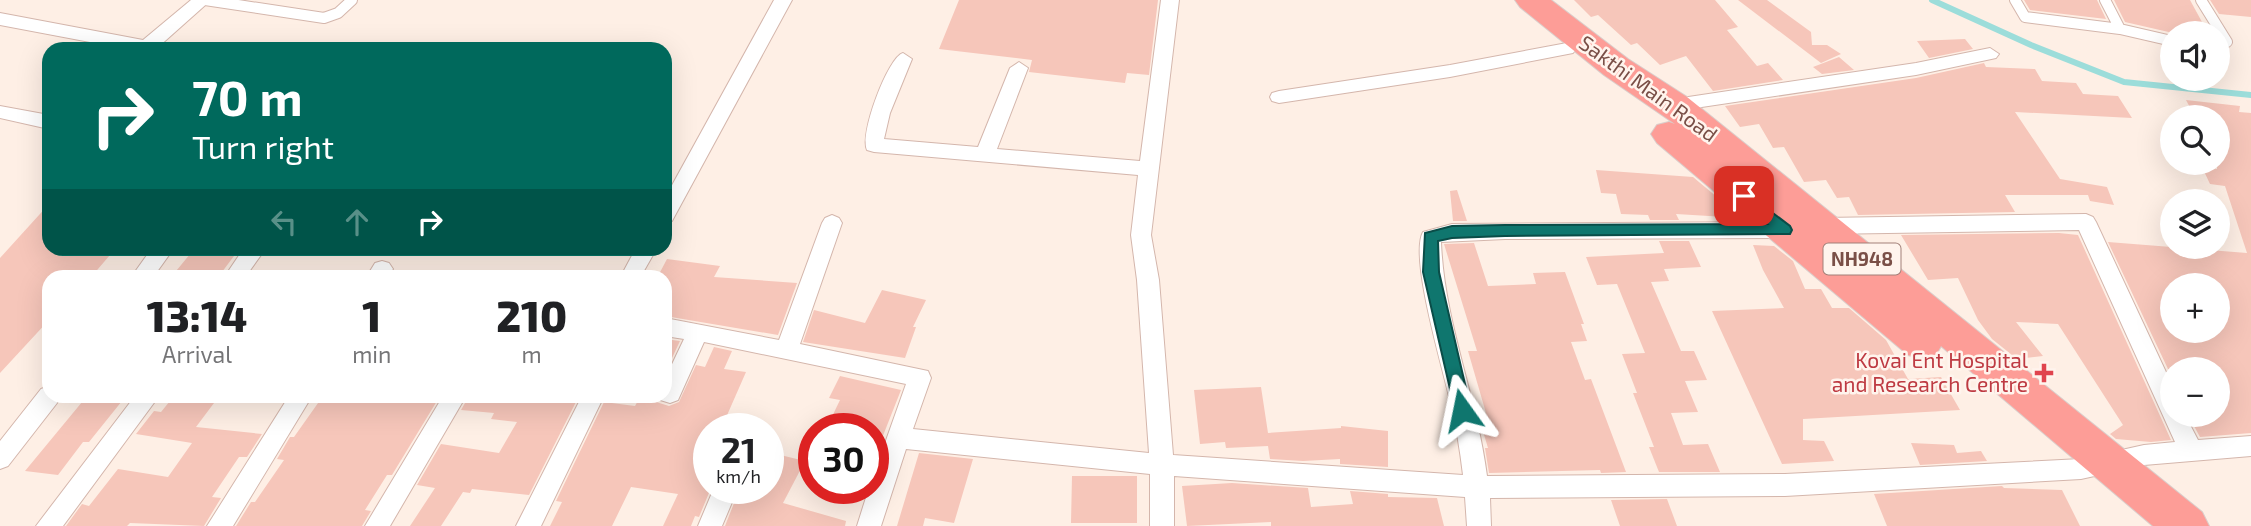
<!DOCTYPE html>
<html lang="en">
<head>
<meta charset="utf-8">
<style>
  :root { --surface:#fff; --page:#f6f6f6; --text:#202124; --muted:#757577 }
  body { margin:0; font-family:"Exo 2",sans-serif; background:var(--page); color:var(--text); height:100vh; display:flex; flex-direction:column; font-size:26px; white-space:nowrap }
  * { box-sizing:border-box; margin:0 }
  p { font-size:23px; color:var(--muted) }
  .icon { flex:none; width:38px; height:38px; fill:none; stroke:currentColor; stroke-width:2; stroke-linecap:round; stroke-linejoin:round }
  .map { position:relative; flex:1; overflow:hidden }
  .sheet { position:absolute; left:42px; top:270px; width:630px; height:133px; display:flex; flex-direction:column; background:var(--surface); border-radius:21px; box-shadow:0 7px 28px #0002 }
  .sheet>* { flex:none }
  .top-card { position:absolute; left:42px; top:42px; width:630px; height:214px; border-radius:21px; box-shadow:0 7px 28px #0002; background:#00695c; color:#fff; overflow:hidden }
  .controls { position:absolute; left:2160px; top:21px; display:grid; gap:14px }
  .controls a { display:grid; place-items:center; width:70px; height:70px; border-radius:50%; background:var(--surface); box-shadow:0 7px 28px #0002; font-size:35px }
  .speed { position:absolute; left:693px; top:413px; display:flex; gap:14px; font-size:35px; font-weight:700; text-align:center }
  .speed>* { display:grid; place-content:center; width:91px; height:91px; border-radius:50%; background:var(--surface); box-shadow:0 7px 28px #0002; line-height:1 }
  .speed small { font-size:18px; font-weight:400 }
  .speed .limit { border:10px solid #d22; background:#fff; color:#111 }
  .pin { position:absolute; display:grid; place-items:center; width:60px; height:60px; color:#fff; margin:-30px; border-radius:14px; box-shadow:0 4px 10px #0006 }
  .me { position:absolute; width:77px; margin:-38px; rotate:348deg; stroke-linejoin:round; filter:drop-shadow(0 0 5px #0008) }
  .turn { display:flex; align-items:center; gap:24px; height:147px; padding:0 35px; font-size:32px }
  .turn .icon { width:91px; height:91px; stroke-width:2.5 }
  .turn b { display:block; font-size:49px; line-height:60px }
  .lanes { display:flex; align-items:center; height:66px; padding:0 35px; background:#0003; justify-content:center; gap:35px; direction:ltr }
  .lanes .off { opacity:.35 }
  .eta { display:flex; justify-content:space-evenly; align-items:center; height:119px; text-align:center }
  .eta b { font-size:42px; font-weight:800; line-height:49px }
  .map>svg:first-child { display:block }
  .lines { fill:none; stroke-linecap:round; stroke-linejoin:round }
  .stream { stroke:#9cddda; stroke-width:6 }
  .building { fill:#f6c6ba; fill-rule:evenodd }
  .lane-casing { stroke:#d4b6ac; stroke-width:12 }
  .street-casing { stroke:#d4b6ac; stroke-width:2 }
  .highway-casing { stroke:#dacecb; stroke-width:2 }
  .lane { stroke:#fff; stroke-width:10 }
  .street { fill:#fff; fill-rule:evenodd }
  .highway { fill:#fd9d97; fill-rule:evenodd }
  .route { fill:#0f766e; stroke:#0a4d48; stroke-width:2 }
  .health-dot { fill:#e0444e; stroke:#fff4ed; stroke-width:2.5 }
  .labels { text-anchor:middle; stroke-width:5; stroke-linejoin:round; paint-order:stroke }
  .shield { fill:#fff4ed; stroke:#a28079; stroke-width:2 }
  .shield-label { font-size:19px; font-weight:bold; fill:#7a4f47 }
  .street-label { font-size:21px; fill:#7a4f47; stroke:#fff4ed }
  .health-label { font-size:21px; fill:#be3a42; stroke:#fff4ed; text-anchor:end }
</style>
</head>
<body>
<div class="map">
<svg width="2251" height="526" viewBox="0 0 2251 526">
  <rect width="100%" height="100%" fill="#feefe5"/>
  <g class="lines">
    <path class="stream" d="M1932,0L2031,45L2124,82L2251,95"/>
  </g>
  <path class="building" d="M959,0H1158L1149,75L1127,73L1125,83L1029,72L1032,60L939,49Z
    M1574,0H1715L1738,27L1727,30L1757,66L1768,63L1783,80L1713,91L1686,56L1660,65L1637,43L1631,45L1598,15L1591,17Z
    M1738,0H1767L1811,32L1812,45H1827L1841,54L1821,63Z
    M2024,0H2097L2106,19L2030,10Z
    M2114,0H2190L2208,33H2173L2125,22Z
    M2210,0H2251V17L2219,14Z
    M1965,39L1973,49L1929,58L1917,41Z
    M1839,57L1854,70L1822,74L1813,67Z
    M1984,63L1986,67L2035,69L2042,81L2076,83L2083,94L2118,96L2132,118L2015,112L2060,179L2107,187L2114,205L2090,201L2088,195H2005L2015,212L1858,215L1849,197L1837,198L1826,180L1804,182L1784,147L1773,148L1759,124L1740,127L1725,106L1916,78Z
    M2186,100L2240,106L2239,112L2251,113V433L2200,437L2188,415H2217V369H2168L2108,242L2247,253L2225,186L2210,184L2202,167L2217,169V117H2195ZM2172,285H2217V331H2172Z
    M1596,170L1693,177L1742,218L1676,214L1679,220H1650L1648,215L1621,214L1616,194L1601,193Z
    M1457,190L1467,221H1453L1450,191Z
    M49,204V248H116L92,276H49V320L0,373V258Z
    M2059,233L2078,235L2171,440L2151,442L2116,439L2110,434L2123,425L2058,324L2016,322L2043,356L2017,359L1992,339L1978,320L1958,278L1928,280L1901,235Z
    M1659,241H1689L1701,267L1664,269L1669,281L1651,282L1681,351H1694L1707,380L1685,381L1698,412L1671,413L1683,445L1708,444L1720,472H1659L1649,447H1654L1633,393H1637L1622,354L1645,353L1617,284L1597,285L1586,257L1664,253Z
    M1474,243L1488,286L1536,284L1533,273L1565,272L1584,324H1581L1587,341L1571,342L1585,380L1591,379L1626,472L1601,473L1600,470L1489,473L1485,448H1488L1480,421L1488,420L1468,351H1477L1444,244Z
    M1753,245L1774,246L1793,261L1805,289H1821L1832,308H1849L1886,340L1908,379L1941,377L1960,410L1803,419V440L1824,441L1834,461L1782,464L1712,311L1784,308L1763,270Z
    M195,248H240L219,276H172Z
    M667,259L720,266L714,277L797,283L778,335L665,316V276H658Z
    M882,290L926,300L913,327H916L905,358L803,342L814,310L865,323Z
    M665,339L680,341L665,373Z
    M714,347L732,351L724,369L746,372L721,429H709V488H711L699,517L695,516L691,526H663L678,494L631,487L612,526H550L562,502L556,501L604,402L635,406L640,397L669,406L679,402L696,365L705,367Z
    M840,376L901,390L873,461V429H826L840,400L829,398Z
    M1261,387L1268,433L1341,428V426L1388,431V467L1340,464V459L1303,461L1270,459L1268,446L1226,448L1225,442L1200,444L1194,390Z
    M87,396H126L89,442H83L58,475L25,471Z
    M174,396L217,399L196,427L262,434L247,457H239L212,497L221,498L204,526L130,523L127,526H66L82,504L89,506L118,469L168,477L192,443L136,434L154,411L161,412Z
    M323,396H440L392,475H387L365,510L371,511L362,526H236L251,502H255L284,460L277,459L290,437H294Z
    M469,396H579L529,495L472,489L470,493L463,492L441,526H410L435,488L417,485L441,444L499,453L517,422L491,419L494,413L461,410Z
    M1911,443L1954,445L1957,453L1981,451L1987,461L1920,465Z
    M768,452L805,461L783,503L846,521L845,526H725L740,488H768Z
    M919,453L973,459L954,523L925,518L923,526H897Z
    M1072,476H1137V523H1071Z
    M1232,483L1308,488L1311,507L1353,504L1350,491L1388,494V497L1437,498L1444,526H1271V522L1187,526L1182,486Z
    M2002,486L2004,488L2062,490L2080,526H1887L1874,494Z
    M1667,499L1677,526H1620L1611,500Z"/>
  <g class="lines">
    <defs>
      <path id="lane" d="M205,0L324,18L338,13L352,0
        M2015,0L2025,17L2120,29L2105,0
        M2201,0L2227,42L2217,44
        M2120,29L2172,41"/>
      <path id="street" d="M191,0H211L156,49H127L0,25V13L143,40Z
        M774,0H792L672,221L665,224V198Z
        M1161,0H1179L1151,235L1159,280L1173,455L1463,475C1460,450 1456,425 1450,401C1443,368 1409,257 1423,232L1452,224L1785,222L1792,225L1795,230L1792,235L1785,238L1505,239L1441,242C1444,322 1477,397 1487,476L1785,474L2081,459L2144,445L2175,442L2079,230L1823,234L1816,231L1813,226L1816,221L1823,218L2086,214L2093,217L2096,222L2172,385V415H2185L2198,440L2251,436V456L2144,465L2081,479L1785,496L1490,498L1491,526H1467L1465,497L1174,476V526H1150V474L906,449L881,526H857L869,488H873V477L906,384L704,342L678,400L670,403L657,399L655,396H665V379L684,339L665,336V318L779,340L822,223L825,218L832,215L839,218L842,223L800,344L928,371L931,378L913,429L1149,453L1137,280L1131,235L1138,175L874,152L867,150C859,135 888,57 903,53L912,59L890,113L884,139L978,147L1010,68L1019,62L1028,68L997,149L1140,161Z
        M1567,43L1573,45L1576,49L1573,53L1450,77L1279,103L1272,101L1270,97L1272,93L1279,91L1450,65Z
        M1990,48L1999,54L1996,58L1916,75L1675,111L1668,110L1666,105L1668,100L1675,99L1916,63Z
        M0,106L49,115V129L0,118Z
        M152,248H174L154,276H132Z
        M244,248H266L246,276H225Z
        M636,248H657L641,276H621Z
        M382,261L389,263L393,269L388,276H367L375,263Z
        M49,386V396H60L57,403L8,466L0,469V441L41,389Z
        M135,396H159L63,526H36Z
        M289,396H312L233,526H207Z
        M443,396H466L390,526H365Z
        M582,396H604L541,526H516Z
        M714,488H738L722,526H698Z"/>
      <path id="highway" d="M1515,0H1551L1628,59L1687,97L2202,512L2209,526H2153L1941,346L1936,355L1922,359L1908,355L1657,143L1651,134L1657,125L1669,122L1675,124L1604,75L1520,7Z"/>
    </defs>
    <use href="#lane" class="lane-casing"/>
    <use href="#street" class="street-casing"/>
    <use href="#highway" class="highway-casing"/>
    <use href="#lane" class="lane"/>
    <use href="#street" class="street"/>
    <use href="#highway" class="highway"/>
  </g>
  <path class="route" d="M1744,191L1790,226L1792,230L1790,234L1505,236L1452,238L1438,241L1439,272L1471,410L1469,415L1462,417L1456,415L1423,272L1425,233L1452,226L1505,225L1767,224L1739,200L1737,196L1739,192Z"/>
  <path class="health-dot" d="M2040.5 362.5h7v7h7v7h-7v7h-7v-7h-7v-7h7z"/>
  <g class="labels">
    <rect class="shield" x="1823.5" y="243.5" width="77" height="31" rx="5"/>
    <g class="shield-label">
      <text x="1862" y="266">NH948</text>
    </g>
    <g class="street-label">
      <text transform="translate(1648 89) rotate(36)" y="7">Sakthi Main Road</text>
    </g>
    <g class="health-label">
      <text x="2028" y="368">Kovai Ent Hospital<tspan x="2028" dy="24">and Research Centre</tspan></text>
    </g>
  </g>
</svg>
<div class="controls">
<a><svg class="icon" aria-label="sound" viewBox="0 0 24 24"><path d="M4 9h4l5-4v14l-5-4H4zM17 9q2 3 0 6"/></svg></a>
<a><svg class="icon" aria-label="search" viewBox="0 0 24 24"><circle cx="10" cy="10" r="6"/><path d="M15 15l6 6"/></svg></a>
<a><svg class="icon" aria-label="layers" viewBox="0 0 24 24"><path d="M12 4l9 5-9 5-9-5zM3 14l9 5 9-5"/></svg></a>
<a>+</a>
<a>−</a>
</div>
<div class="speed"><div>21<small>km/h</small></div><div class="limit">30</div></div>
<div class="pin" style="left:1744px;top:196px;background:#d93025"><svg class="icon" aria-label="arrive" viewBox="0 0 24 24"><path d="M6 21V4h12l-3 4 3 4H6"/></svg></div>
<svg class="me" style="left:1462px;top:410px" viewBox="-20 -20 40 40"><path d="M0-17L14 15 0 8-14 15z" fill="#0f766e" stroke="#fff" stroke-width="4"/></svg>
<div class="top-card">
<div class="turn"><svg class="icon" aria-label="right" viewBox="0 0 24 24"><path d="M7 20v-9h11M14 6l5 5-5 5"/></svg><div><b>70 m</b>Turn right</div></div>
<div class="lanes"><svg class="icon off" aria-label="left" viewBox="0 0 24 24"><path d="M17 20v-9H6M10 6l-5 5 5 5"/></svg><svg class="icon off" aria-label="ahead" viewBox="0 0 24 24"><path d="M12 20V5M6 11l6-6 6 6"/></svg><svg class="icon" aria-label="right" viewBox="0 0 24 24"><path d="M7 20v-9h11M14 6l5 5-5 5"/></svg></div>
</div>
<section class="sheet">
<div class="eta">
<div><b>13:14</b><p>Arrival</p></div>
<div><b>1</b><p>min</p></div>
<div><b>210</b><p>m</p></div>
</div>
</section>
</div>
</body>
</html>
